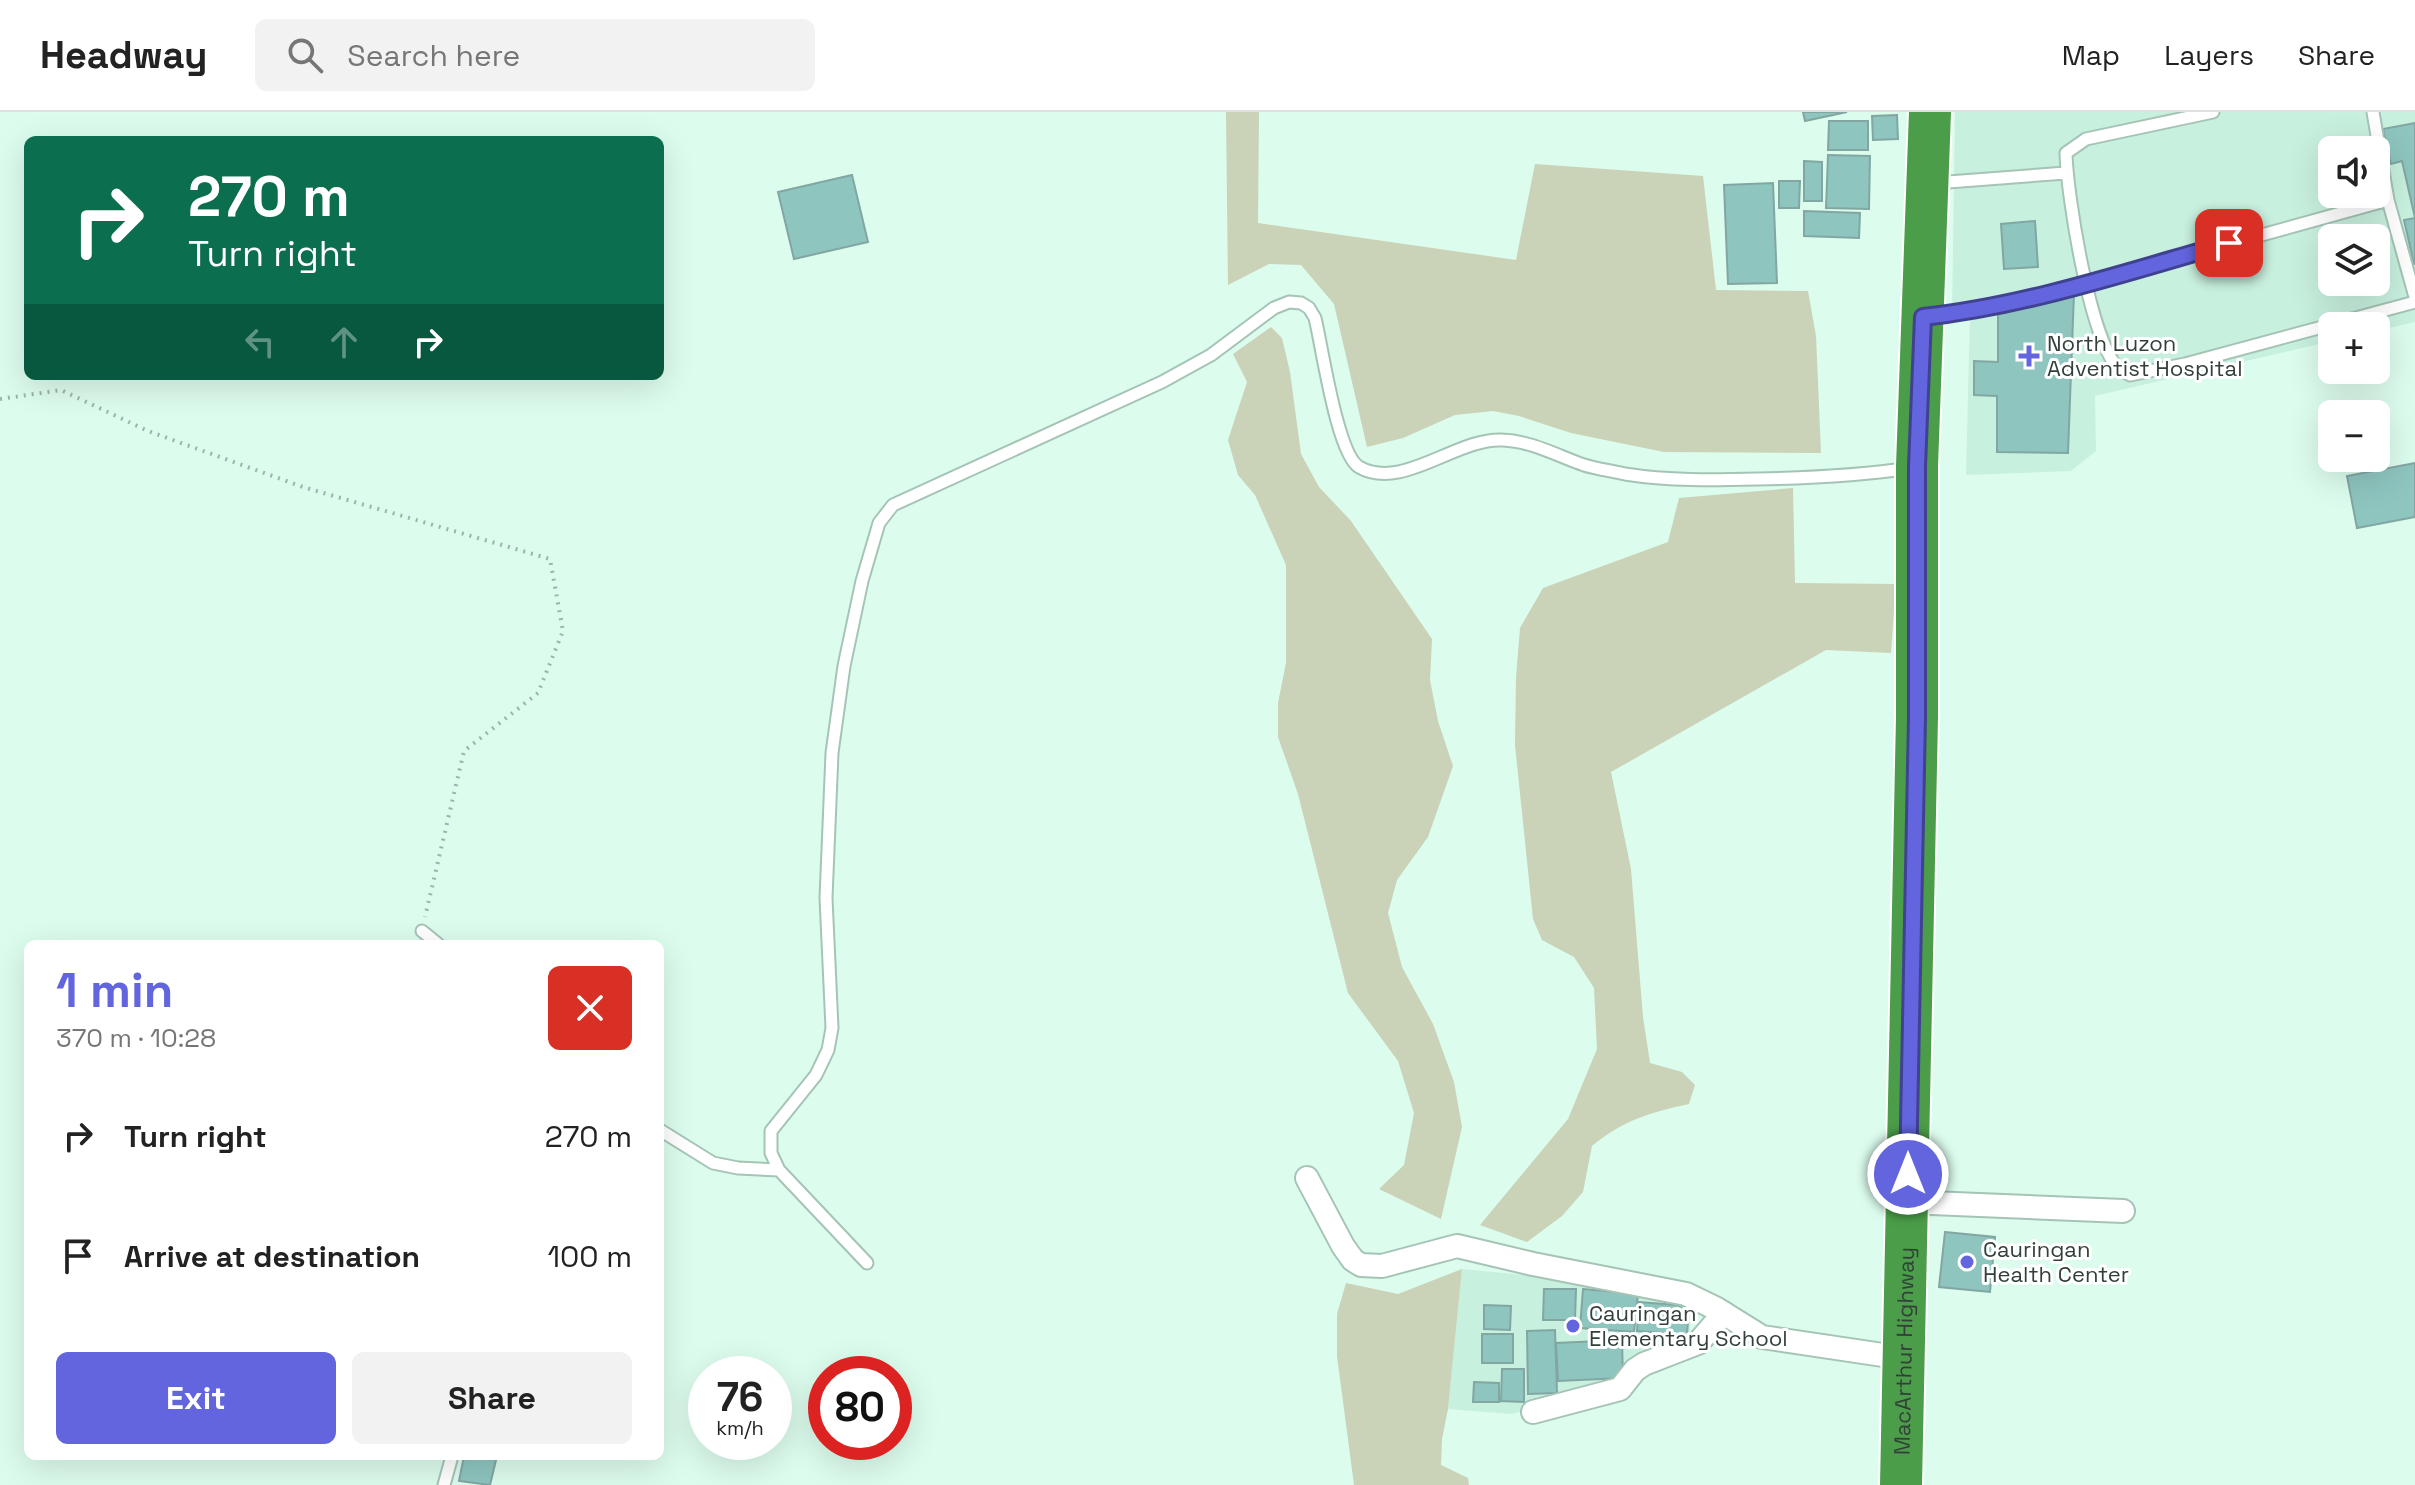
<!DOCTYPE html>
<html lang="en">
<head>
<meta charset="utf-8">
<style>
  :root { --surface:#fff; --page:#f2f2f2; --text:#222; --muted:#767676; --line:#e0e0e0; --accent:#6265dd }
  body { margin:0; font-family:"Space Grotesk",sans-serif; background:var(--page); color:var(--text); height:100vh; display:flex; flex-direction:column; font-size:30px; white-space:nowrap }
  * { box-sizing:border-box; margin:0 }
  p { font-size:26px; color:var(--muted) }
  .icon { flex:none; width:44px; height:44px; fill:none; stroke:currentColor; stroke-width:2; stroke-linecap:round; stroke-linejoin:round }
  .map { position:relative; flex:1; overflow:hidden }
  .panel { position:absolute; left:24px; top:828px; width:640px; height:520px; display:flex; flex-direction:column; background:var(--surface); border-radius:12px; box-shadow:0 8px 32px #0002 }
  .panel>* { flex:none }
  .banner { position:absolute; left:24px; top:24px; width:640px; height:244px; border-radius:12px; box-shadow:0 8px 32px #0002; background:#0b6e4f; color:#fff; overflow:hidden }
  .controls { position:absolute; left:2318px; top:24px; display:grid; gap:16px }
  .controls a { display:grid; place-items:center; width:72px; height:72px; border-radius:12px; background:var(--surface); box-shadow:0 8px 32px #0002; font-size:40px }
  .speed { position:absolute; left:688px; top:1244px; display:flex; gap:16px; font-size:40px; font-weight:700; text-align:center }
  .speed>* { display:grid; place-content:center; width:104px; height:104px; border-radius:50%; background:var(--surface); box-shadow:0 8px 32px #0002; line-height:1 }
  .speed small { font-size:20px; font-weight:400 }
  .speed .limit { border:12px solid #d22; background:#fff; color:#111 }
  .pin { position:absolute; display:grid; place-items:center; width:68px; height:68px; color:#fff; margin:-34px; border-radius:16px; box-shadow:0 4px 12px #0006 }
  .me { position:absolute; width:88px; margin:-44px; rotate:0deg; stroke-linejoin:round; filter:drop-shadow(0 0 6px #0008) }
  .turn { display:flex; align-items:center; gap:28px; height:168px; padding:0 32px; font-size:36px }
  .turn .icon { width:104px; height:104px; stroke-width:2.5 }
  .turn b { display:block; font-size:56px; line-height:68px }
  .lanes { display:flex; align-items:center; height:76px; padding:0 32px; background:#0003; justify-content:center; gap:40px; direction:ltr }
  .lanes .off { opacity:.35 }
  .round { display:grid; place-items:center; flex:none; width:84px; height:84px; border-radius:12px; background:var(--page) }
  .summary { display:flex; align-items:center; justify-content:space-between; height:136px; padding:0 32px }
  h1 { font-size:48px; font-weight:700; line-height:60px; color:var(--accent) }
  .primary-button { display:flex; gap:16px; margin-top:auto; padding:16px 32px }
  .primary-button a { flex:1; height:92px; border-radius:12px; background:var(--accent); color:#fff; font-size:32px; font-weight:700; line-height:92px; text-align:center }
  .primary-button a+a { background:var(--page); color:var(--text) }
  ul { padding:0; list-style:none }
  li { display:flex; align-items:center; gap:24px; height:120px; padding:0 32px }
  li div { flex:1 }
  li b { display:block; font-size:30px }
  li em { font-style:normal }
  header { display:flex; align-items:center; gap:48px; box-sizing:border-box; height:112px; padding:0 40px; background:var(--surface); border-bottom:2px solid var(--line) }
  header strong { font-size:38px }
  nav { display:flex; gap:44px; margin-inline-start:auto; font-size:28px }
  .search { width:560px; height:72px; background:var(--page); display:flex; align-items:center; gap:20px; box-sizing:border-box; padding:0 28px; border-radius:12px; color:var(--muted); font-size:30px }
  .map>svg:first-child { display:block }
  .built { fill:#c8f0de; fill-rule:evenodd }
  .green { fill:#cad2b7 }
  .building { fill:#8ec5bf; stroke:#82a6a2; stroke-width:2 }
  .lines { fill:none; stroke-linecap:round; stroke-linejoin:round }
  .lane-casing { stroke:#a5c4b6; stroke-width:15 }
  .street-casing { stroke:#a5c4b6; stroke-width:26 }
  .highway-casing { stroke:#fff; stroke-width:46 }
  .path { stroke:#9cb5aa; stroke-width:4; stroke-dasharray:2 6; stroke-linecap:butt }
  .lane { stroke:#fff; stroke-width:11 }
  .street { stroke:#fff; stroke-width:22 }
  .highway { stroke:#4b9d49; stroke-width:42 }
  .route-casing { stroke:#404290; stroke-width:20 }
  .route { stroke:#6265dd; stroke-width:14 }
  .poi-dot { fill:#6265dd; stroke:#fff; stroke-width:3 }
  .labels { text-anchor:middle; stroke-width:6; stroke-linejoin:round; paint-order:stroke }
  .poi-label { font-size:22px; fill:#33403a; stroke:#fff; text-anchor:start }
  .street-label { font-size:22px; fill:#33403a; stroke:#fff }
</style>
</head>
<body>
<header>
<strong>Headway</strong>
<div class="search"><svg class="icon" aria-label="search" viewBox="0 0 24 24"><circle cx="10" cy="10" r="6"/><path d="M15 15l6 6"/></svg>Search here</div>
<nav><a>Map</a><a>Layers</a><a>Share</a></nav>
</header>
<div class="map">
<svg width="2415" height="1373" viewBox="0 0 2415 1373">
  <rect width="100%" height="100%" fill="#dcfced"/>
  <path class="built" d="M1955,0H2415V210L2376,219V214H2332V229L2095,284L2096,339L2071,359L1966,363L1970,204L1952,207ZM2332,38H2376V82H2332ZM2332,126H2376V170H2332Z
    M1462,1157L1597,1170L1690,1194V1233L1619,1272L1512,1302L1448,1297Z"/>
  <path class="green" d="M1226,0H1259L1258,111L1516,148L1535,52L1703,64L1716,178L1808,179L1816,224L1821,341L1664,340L1571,321L1519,304L1493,299L1455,303L1403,326L1367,335L1334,192L1301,153L1269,152L1228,173Z
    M1271,215L1282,226L1290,260L1301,342L1319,375L1351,409L1432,527L1430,568L1438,609L1453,654L1428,725L1397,768L1388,801L1402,855L1433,912L1454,970L1462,1015L1441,1107L1379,1077L1404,1053L1414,1001L1398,949L1348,881L1298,682L1278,625V591L1286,551V453L1255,383L1238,363L1228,328L1247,270L1233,242Z
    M1793,376L1795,471L1896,472L1891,541L1826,538L1611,660L1631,757L1643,905L1650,951L1682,960L1695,973L1689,992C1648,1001 1624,1008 1592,1034L1583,1080L1562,1104L1527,1130L1480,1113L1568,1007L1597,937L1594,876L1574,845L1542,828L1533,807L1515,633L1516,566L1520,516L1543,476L1668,430L1679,386Z
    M1462,1157L1448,1297L1442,1327L1441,1353L1468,1366L1469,1373H1354L1337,1244V1202L1346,1171L1398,1182Z"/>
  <path class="building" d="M1803,0H1847L1805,9Z
    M1897,3L1898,27L1873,28L1872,4Z
    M1829,9H1868V38H1828Z
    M2415,11V152H2414L2404,108L2415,106L2402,49L2391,52L2383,17Z
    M1828,43L1870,44L1869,97L1826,96Z
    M1804,49L1822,50V89H1804Z
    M852,63L868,130L794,147L778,80Z
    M1779,69H1800L1799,96H1779Z
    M1773,71L1777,171L1728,172L1724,73Z
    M1804,99L1860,101L1859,126L1804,124Z
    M2035,109L2038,155L2004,157L2001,112Z
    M2074,181L2068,341L1997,340V284L1974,283V249L1998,250V201Z
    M2415,351V405L2357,416L2347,364Z
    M1933,1062H1945L1944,1078L1932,1077Z
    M1945,1120L1995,1125L1990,1180L1939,1175Z
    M1544,1177H1576L1575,1208H1543Z
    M1583,1177L1638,1182L1634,1220L1580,1216Z
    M1639,1190L1689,1194L1687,1223L1637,1219Z
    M1484,1193L1511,1194L1510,1218L1484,1217Z
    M1555,1218L1557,1281L1528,1282L1527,1219Z
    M1482,1222H1513V1251H1482Z
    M1622,1228L1623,1266L1558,1269L1556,1231Z
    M1502,1257H1524V1290L1501,1289Z
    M1474,1270L1499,1271V1290H1473Z
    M464,1344H497L490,1373L459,1369Z"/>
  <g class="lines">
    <defs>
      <path id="lane" d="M2213,0L2086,27L2066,41C2067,83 2090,229 2119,257C2122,260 2127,261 2130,263L2185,252L2415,190
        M2373,0L2388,88L2415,185
        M1935,71L2066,61
        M1931,204L1953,202L2085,172L2388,88
        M422,819L438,832
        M660,1018L713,1051L738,1056L779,1058
        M867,1151L779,1058L771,1041V1019L816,963L828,938L832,916L826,786L832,641L844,554L862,469L879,411L893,393L1162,270L1211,243L1274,196L1289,190L1301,191L1309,196L1315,206C1322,234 1337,342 1359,355C1402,380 1457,325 1503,328C1531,329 1558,344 1584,353C1597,357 1612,359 1625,362C1669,369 1714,368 1758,367C1808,366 1859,364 1909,356
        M444,1373L452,1344"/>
      <path id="street" d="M1307,1066L1343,1134L1353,1148L1361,1153L1382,1154L1457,1134L1533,1152L1686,1182L1717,1197L1762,1225L1903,1246
        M1907,1090L2123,1099
        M1533,1300L1620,1277L1635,1258L1644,1252L1698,1231L1724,1201"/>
      <g id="highway">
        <path id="s1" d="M1901,1373L1917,605V354L1930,0"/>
      </g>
    </defs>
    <use href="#lane" class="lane-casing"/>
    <use href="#street" class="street-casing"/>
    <use href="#highway" class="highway-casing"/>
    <path class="path" d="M0,287L61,278L148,319L303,375L550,447L563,519L538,581L464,639L425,805"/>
    <use href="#lane" class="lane"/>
    <use href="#street" class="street"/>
    <use href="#highway" class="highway"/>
  </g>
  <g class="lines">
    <defs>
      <path id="route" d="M1908,1062L1917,605V354L1923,205C2026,194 2130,159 2229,131"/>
    </defs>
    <use href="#route" class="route-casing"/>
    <use href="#route" class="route"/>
  </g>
  <g class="poi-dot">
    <path d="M2025 232h8v8h8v8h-8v8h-8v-8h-8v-8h8z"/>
    <circle cx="1967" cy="1150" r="8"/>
    <circle cx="1573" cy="1214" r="8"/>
  </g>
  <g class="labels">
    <g class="poi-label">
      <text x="2047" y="239">North Luzon<tspan x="2047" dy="25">Adventist Hospital</tspan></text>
      <text x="1983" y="1145">Cauringan<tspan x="1983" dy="25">Health Center</tspan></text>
      <text x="1589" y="1209">Cauringan<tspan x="1589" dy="25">Elementary School</tspan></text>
    </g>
    <g class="street-label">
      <text dy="8" stroke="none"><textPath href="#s1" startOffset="134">MacArthur Highway</textPath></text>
    </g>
  </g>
</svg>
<div class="controls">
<a><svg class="icon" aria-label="sound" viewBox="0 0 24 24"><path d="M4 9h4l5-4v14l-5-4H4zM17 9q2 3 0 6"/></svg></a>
<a><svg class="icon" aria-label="layers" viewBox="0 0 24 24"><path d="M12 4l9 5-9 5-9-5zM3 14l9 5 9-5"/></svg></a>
<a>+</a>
<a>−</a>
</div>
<div class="speed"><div>76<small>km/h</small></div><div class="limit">80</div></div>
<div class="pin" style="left:2229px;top:131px;background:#d93025"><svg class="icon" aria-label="arrive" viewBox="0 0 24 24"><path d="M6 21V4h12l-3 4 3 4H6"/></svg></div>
<svg class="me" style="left:1908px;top:1062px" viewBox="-20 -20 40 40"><circle r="17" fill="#6265dd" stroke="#fff" stroke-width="3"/><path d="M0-11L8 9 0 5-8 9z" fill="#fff"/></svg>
<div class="banner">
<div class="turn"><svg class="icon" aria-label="right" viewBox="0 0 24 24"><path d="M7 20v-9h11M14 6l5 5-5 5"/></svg><div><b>270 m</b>Turn right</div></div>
<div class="lanes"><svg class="icon off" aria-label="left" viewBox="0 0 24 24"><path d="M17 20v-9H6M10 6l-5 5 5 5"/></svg><svg class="icon off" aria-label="ahead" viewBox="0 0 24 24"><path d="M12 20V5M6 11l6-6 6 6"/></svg><svg class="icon" aria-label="right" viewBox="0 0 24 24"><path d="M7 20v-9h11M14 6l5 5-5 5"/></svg></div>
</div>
<section class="panel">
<div class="summary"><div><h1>1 min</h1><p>370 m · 10:28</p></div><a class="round" style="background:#d93025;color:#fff"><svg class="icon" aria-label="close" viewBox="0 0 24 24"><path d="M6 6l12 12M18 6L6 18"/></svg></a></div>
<ul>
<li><svg class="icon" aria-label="right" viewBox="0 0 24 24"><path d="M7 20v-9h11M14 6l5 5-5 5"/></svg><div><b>Turn right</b></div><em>270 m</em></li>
<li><svg class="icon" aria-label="arrive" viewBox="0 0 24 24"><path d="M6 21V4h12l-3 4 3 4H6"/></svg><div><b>Arrive at destination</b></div><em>100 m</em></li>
</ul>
<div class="primary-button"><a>Exit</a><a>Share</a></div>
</section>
</div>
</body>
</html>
